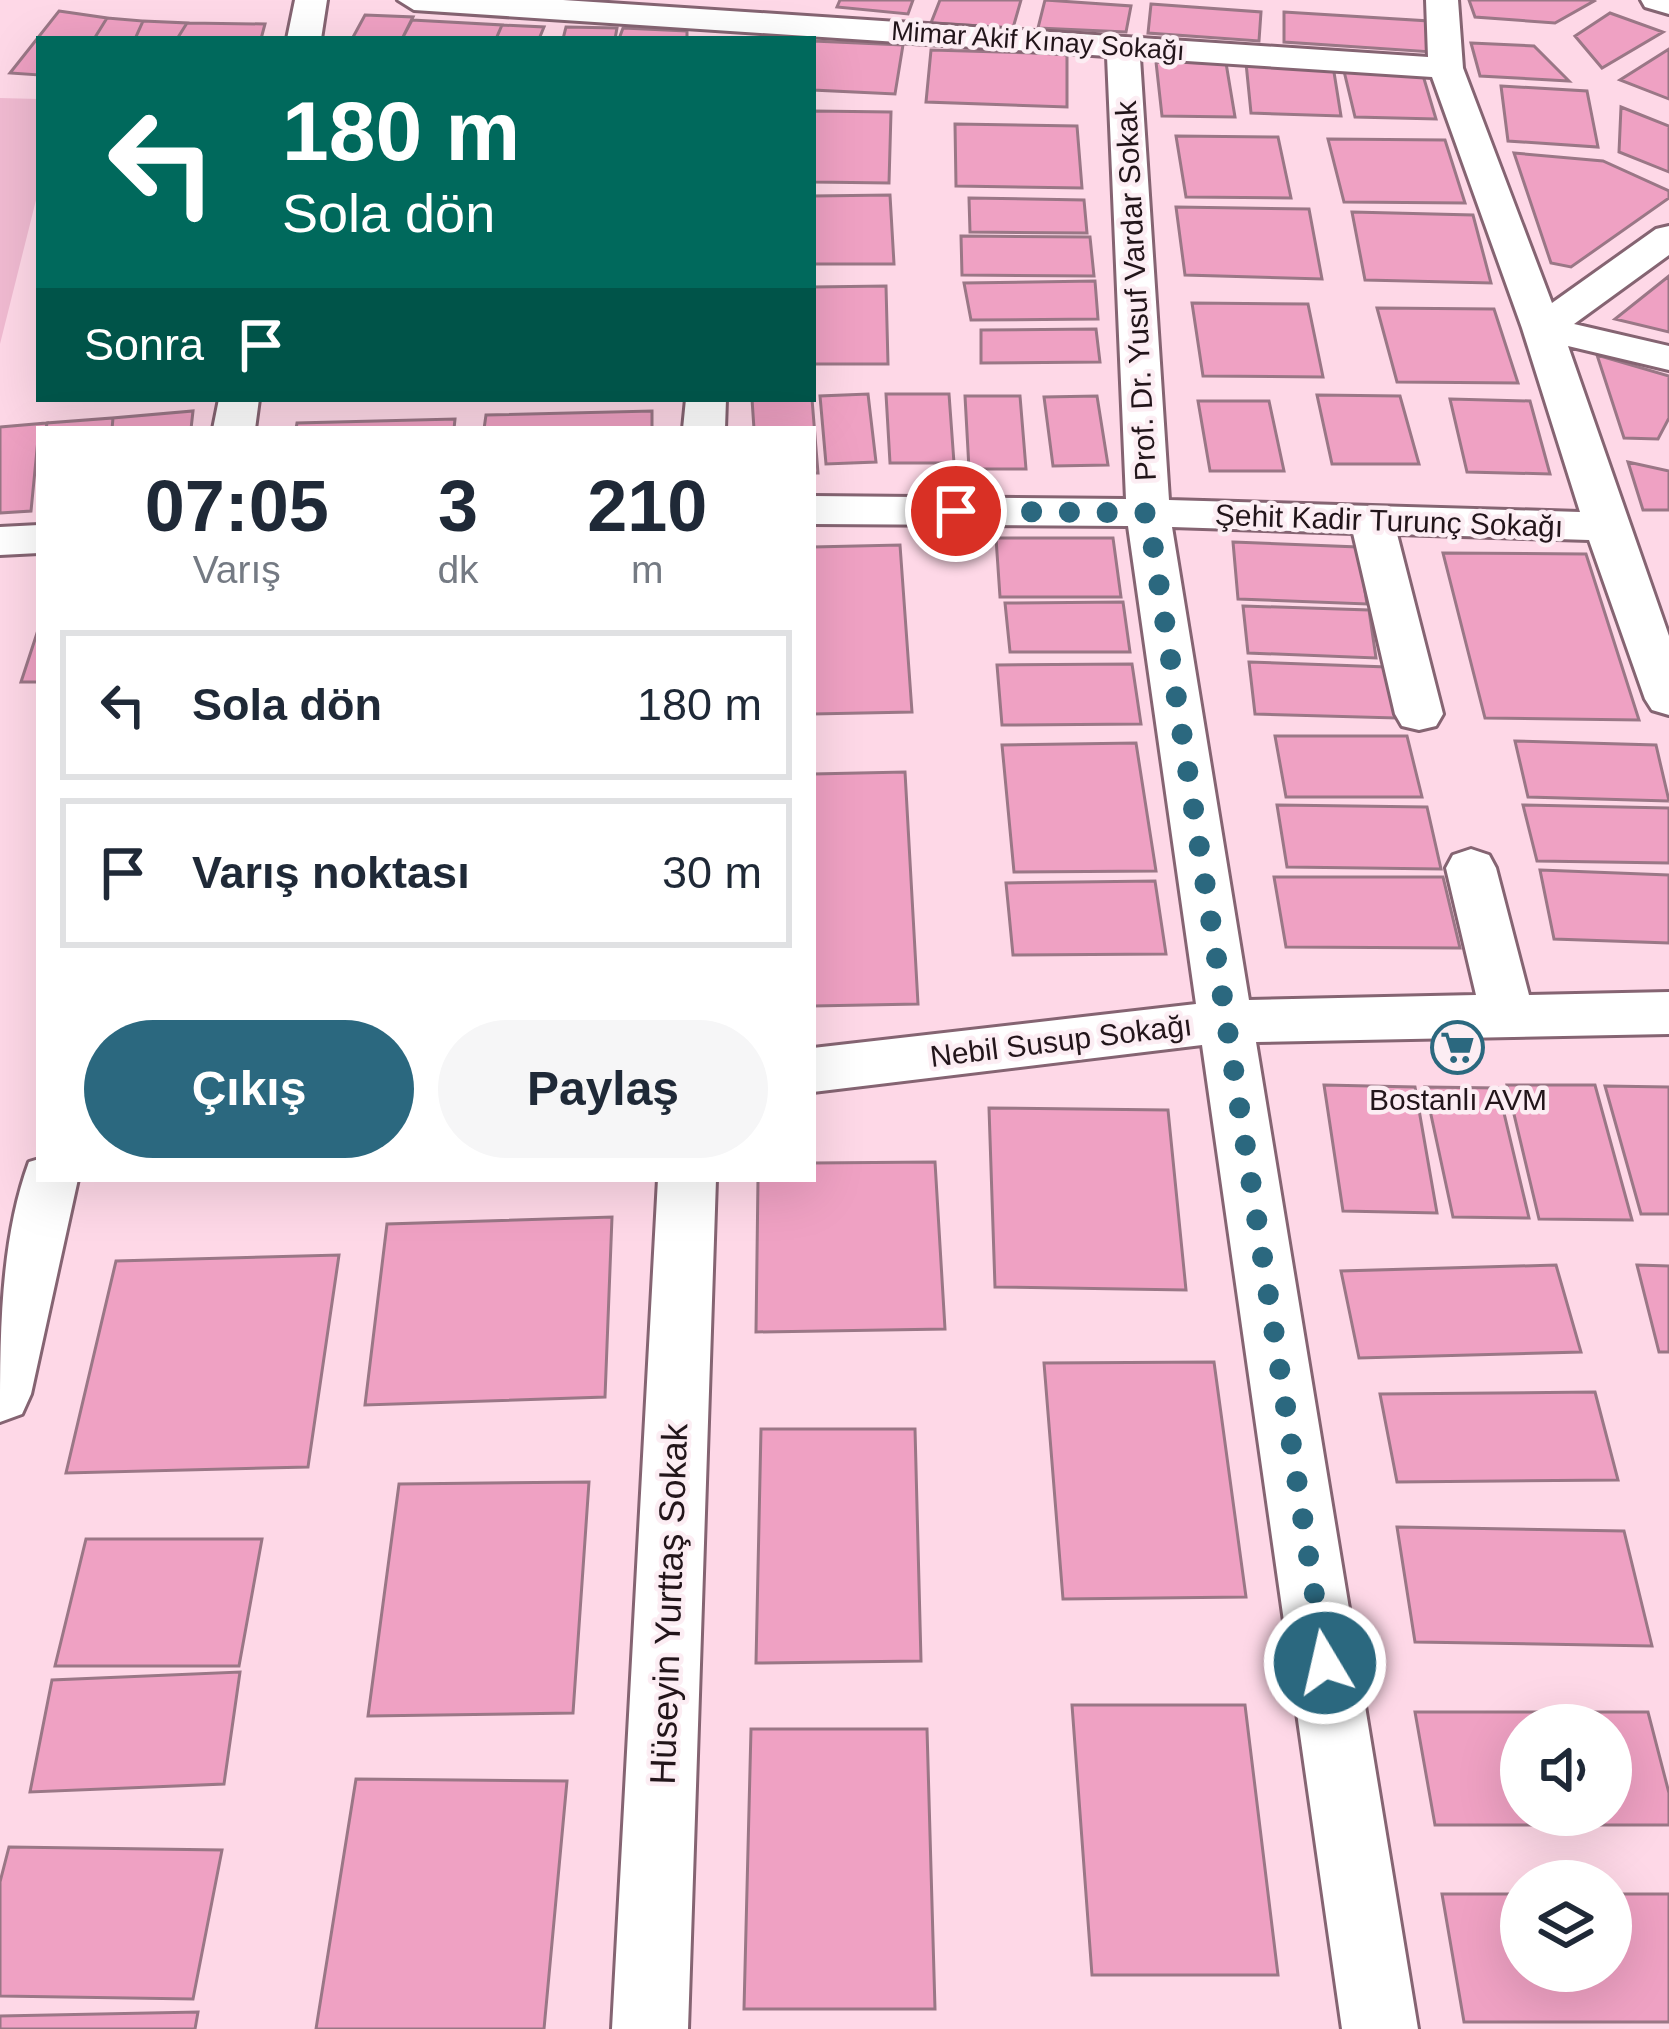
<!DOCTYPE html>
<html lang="tr">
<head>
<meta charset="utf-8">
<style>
  :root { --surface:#fff; --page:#f6f6f7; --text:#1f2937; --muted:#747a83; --line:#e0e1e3; --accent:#2b687f }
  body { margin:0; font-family:Arial,sans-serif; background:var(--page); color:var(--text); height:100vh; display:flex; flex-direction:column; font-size:45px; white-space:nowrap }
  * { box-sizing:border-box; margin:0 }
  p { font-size:39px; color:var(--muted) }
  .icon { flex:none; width:66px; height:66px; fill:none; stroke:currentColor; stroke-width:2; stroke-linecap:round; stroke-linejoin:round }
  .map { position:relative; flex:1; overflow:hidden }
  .side { position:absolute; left:36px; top:426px; width:780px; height:756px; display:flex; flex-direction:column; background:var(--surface); border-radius:0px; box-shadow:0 12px 48px #0002 }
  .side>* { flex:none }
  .top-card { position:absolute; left:36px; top:36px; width:780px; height:366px; border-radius:0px; box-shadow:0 12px 48px #0002; background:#00695c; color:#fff; overflow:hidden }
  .tools { position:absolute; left:1500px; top:1704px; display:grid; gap:24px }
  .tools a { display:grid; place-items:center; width:132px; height:132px; border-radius:50%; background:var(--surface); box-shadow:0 12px 48px #0002; font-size:60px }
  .pin { position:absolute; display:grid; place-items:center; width:102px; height:102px; color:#fff; margin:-51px; border:6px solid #fff; border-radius:50%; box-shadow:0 3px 12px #0007 }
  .me { position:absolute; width:132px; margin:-66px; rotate:351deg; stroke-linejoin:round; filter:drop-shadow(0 0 9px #0008) }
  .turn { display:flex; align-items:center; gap:42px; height:252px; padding:0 48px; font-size:54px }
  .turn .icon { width:156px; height:156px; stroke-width:2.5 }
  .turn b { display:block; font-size:84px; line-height:102px }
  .then { display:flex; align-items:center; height:114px; padding:0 48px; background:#0003; gap:24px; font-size:45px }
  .eta { display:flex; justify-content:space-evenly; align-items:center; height:204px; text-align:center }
  .eta b { font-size:72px; font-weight:600; line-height:84px }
  .action { display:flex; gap:24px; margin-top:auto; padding:24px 48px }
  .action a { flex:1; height:138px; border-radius:72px; background:var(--accent); color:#fff; font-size:48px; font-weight:600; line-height:138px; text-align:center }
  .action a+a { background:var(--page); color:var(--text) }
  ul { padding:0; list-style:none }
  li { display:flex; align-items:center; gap:36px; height:150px; margin:0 24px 18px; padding:0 24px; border:6px solid var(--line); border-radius:0px }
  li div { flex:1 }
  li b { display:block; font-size:45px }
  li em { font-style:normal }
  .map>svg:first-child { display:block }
  .green { fill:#f0bad1 }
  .building { fill:#efa1c3; stroke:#9a7786; stroke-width:3; fill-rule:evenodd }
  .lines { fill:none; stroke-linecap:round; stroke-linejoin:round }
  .minor-casing { stroke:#856472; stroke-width:6 }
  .minor { fill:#fff; fill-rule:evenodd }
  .route { stroke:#2b687f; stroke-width:21; stroke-dasharray:0 37.8 }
  .labels { text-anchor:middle; stroke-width:9; stroke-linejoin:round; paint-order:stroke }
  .far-street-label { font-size:27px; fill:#22151a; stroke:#fcedf3 }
  .street-label { font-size:30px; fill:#22151a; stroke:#fcedf3 }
  .poi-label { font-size:30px; fill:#22151a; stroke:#fcedf3 }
  .near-street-label { font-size:36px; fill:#22151a; stroke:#fcedf3 }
</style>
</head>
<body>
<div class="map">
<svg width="1669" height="2029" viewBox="0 0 1669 2029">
  <rect width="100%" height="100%" fill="#fed8e7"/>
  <path class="green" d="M0,98L39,99V188L0,344Z"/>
  <path class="building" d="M840,0H913L908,14L837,7Z
    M940,0H1021L1013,28L931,23Z
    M1045,0L1131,6L1126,32L1038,28Z
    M1469,0H1592L1594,1L1555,23L1475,17Z
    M1151,4L1261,12L1259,41L1148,33Z
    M59,11L107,18L94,39H39V75L10,73Z
    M1284,12L1429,21L1432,52L1284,42Z
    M1610,13L1663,32L1602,68L1575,36Z
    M365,15L413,17L402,39H352Z
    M107,18L143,21L135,39H94Z
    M412,20L502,25L496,39H402Z
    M143,21L187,23L177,39H135Z
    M187,23L265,24L261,39H177Z
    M502,25L544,27L539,39H496Z
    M566,27L617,28L615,39H563Z
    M623,28L687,31V39H619Z
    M813,41L903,45L895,94L813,90Z
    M1471,43L1534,46L1569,81L1480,76Z
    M1669,49V99L1620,80Z
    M931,50L1067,54V107L926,102Z
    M1156,62L1226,63L1235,117L1162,116Z
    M1246,63L1333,66L1341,116L1251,113Z
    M1344,71L1422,72L1436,119L1355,117Z
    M1501,86L1587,91L1598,147L1508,141Z
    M1621,107L1669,126V172L1619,152Z
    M813,111L891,112L889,183L813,182Z
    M955,124L1077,126L1082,188L956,186Z
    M1176,136L1278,137L1291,198L1186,197Z
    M1328,139L1445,140L1465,203L1344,202Z
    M1514,153L1603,161L1669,191V198L1571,267L1551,263Z
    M890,195L894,264H813V196Z
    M969,198L1084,200L1087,233L970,232Z
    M1176,207L1309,209L1322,279L1185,275Z
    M1352,212L1473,215L1491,283L1365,280Z
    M961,236L1090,237L1094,276L962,275Z
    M1669,276V332L1615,319Z
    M1095,281L1098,319L971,320L964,283Z
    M886,286L888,364H813V287Z
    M1192,303L1308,304L1323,377L1203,376Z
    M1377,308L1494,309L1518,383L1397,382Z
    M1096,329L1100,362L981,363V330Z
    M1597,355L1669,376V418L1658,439L1624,438Z
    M868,394L876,462L826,464L820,396Z
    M886,394H949L954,463H890Z
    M1317,395L1400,396L1419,464H1332Z
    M965,396H1020L1026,469H969Z
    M1097,396L1108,465L1053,466L1044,397Z
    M752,399H812L818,473H813V429H754Z
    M1450,399L1530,401L1550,474L1467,472Z
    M1198,401H1269L1284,471H1210Z
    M193,411L191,429H112L113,418Z
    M652,411V429H484L486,415Z
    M113,418L112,429H46L47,423Z
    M455,419L454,429H296L297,423Z
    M47,423L46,429H39L31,511L0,513V427Z
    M1628,462L1669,471V510H1643Z
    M996,538H1113L1121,597H1000Z
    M1233,542L1358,547L1367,604L1238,599Z
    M900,545L912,712L813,714V547Z
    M1443,553L1586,554L1639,720L1485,718Z
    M1123,602L1130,652H1010L1005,603Z
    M1243,606L1369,610L1376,658L1248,653Z
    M39,627V682H21Z
    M1249,662L1387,667L1396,718L1255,714Z
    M1132,664L1141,724L1002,725L997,665Z
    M1275,736H1407L1422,797H1286Z
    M1515,741L1656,745L1669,801L1528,797Z
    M1136,743L1156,871L1014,872L1002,745Z
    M905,772L918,1004L813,1006V774Z
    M1277,805L1427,807L1441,869L1287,867Z
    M1523,805L1669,808V863L1537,861Z
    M1540,870L1669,875V943L1554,939Z
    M1274,877H1443L1460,948L1286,947Z
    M1155,881L1166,954L1013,955L1006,883Z
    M1324,1085L1415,1087L1437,1213L1343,1211Z
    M1507,1085H1595L1632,1220L1539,1219Z
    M1605,1086L1669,1087V1214H1641Z
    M1425,1087L1498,1088L1529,1218L1453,1217Z
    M989,1108L1168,1110L1186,1290L995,1287Z
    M935,1162L945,1329L756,1332L758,1179H813V1163Z
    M612,1217L605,1397L365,1405L387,1224Z
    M339,1255L308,1467L66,1473L116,1261Z
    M1556,1265L1581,1352L1359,1358L1341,1271Z
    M1637,1265L1669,1266V1352H1659Z
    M1214,1362L1246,1597L1063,1599L1044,1363Z
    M1595,1392L1618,1480L1397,1482L1380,1394Z
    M761,1429H915L921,1661L756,1663Z
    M589,1482L573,1713L368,1716L399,1484Z
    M1397,1527L1624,1531L1652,1646L1415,1642Z
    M86,1539H262L239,1666H55Z
    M240,1672L224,1784L30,1792L52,1680Z
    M1072,1705H1245L1278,1975H1092Z
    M1415,1712H1648L1669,1793V1825H1435ZM1521,1725H1611V1815H1521Z
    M751,1729H927L935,2009H744Z
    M356,1779L567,1781L544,2029H316Z
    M9,1847L222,1850L193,1999L0,1996V1882Z
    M1442,1894H1521V1971H1611V1894H1669V2022H1464Z
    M198,2012L195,2029H0V2016Z"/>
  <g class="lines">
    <defs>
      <path id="minor" d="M295,0H327L321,39H287Z
        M398,0H563L1428,57L1426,0H1458L1463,68L1552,303L1656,229L1669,226V255L1574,324L1669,346V370L1568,346L1669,636V715L1652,710L1645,699L1589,540L1397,534L1443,714L1436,726L1419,730L1402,726L1395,714L1353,533L1172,527L1249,1000L1476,995L1446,868L1453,855L1471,849L1489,855L1496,868L1529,995L1669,992V1034L1256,1042L1418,2029H1342L1202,1045L813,1092V1048L1196,1004L1128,526L813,524V496L1126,499L1107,56L414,10ZM1140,58L1432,77L1522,328L1580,512L1169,500Z
        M1641,0H1669V14L1645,7Z
        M219,399H259L255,429H213Z
        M686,399H726L725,429H683Z
        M39,525V553L0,555V527Z
        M39,1159V1179H78L31,1394L22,1414L0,1422C0,1336 0,1241 29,1162Z
        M658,1179H716L688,2029H612Z"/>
    </defs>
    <use href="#minor" class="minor-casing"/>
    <use href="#minor" class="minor"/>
  </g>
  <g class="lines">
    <path class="route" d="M956,511L1148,513L1325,1663"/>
  </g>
  <defs>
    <symbol id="supermarket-ring" viewBox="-11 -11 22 22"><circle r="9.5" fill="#fcedf3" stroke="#2b687f" stroke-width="1.5"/><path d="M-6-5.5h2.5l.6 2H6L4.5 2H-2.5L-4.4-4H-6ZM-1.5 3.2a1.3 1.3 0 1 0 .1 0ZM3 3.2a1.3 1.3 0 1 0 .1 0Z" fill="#2b687f"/></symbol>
  </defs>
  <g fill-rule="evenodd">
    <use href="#supermarket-ring" x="1428" y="1018" width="59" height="59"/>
  </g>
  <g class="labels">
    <g class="far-street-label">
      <text transform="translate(1038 41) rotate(4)" y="9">Mimar Akif Kınay Sokağı</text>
    </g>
    <g class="street-label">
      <text transform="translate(1136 291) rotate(-93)" y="10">Prof. Dr. Yusuf Vardar Sokak</text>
      <text transform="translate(1389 521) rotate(2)" y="10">Şehit Kadir Turunç Sokağı</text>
      <text transform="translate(1061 1041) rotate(-7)" y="10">Nebil Susup Sokağı</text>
    </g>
    <g class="poi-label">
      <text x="1458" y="1110">Bostanlı AVM</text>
    </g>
    <g class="near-street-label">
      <text transform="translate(668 1604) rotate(-88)" y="13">Hüseyin Yurttaş Sokak</text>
    </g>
  </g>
</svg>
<div class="tools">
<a><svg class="icon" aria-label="sound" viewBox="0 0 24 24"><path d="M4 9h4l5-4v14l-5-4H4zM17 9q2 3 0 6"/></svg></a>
<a><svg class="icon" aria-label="layers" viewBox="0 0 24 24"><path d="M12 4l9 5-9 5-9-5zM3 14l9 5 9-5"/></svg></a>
</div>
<div class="pin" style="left:956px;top:511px;background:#d93025"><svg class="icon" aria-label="arrive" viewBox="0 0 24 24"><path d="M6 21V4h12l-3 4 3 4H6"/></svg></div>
<svg class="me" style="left:1325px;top:1663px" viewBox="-20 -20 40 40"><circle r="17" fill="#2b687f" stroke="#fff" stroke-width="3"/><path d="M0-11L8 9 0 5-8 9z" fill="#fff"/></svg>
<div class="top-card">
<div class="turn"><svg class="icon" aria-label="left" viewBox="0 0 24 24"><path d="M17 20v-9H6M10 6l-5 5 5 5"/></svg><div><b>180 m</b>Sola dön</div></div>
<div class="then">Sonra<svg class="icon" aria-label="arrive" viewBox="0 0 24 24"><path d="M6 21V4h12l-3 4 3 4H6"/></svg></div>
</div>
<section class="side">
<div class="eta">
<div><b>07:05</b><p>Varış</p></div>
<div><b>3</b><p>dk</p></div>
<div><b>210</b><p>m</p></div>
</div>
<ul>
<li><svg class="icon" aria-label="left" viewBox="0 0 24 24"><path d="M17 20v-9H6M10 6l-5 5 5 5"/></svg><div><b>Sola dön</b></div><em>180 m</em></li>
<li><svg class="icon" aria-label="arrive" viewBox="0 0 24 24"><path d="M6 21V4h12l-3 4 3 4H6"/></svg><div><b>Varış noktası</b></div><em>30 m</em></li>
</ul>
<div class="action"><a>Çıkış</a><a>Paylaş</a></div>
</section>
</div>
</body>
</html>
